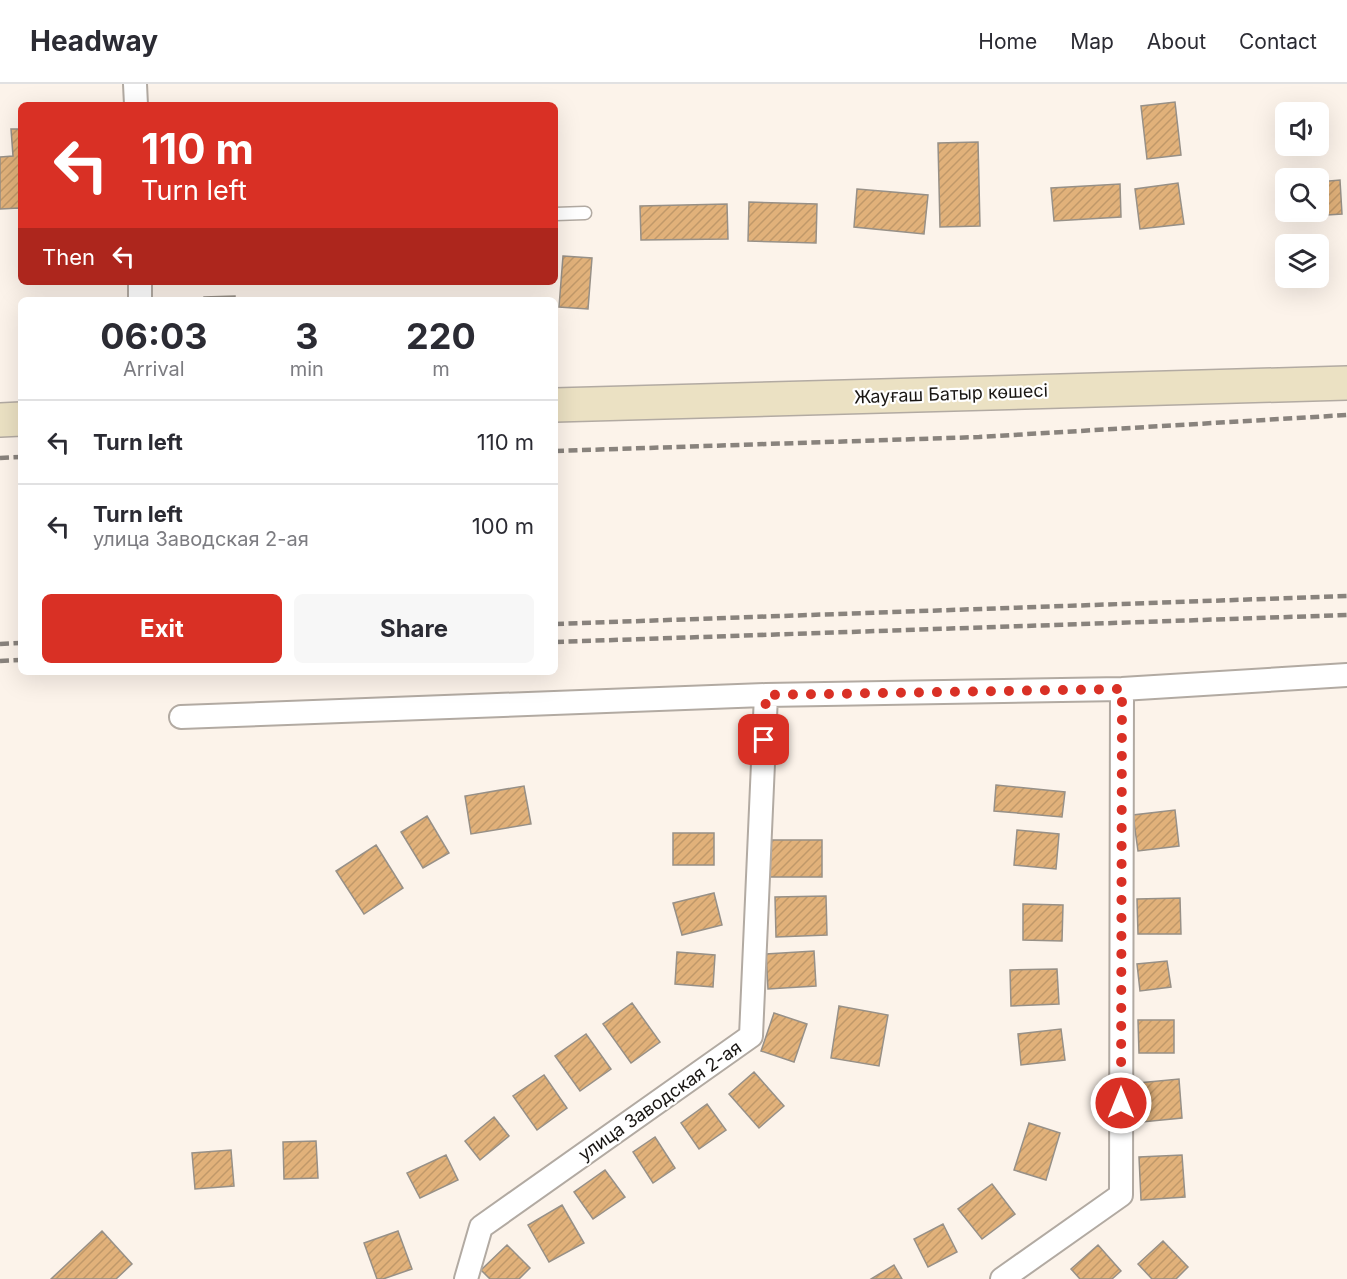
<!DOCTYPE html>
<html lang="en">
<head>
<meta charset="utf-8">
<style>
  :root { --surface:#fff; --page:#f7f7f7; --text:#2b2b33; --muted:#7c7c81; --line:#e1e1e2; --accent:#d93025 }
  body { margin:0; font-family:Inter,sans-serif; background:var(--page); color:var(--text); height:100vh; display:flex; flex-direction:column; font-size:22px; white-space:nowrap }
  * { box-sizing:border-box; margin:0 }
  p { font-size:20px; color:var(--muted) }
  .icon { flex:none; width:33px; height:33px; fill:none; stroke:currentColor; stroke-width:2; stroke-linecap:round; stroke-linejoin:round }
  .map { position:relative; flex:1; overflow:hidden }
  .panel { position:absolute; left:18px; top:213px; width:540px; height:378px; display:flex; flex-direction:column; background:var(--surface); border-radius:9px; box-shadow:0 6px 24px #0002 }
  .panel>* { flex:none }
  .banner { position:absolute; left:18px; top:18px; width:540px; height:183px; border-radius:9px; box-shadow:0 6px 24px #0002; background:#d93025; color:#fff; overflow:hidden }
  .controls { position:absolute; left:1275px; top:18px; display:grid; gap:12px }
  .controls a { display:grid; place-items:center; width:54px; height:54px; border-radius:9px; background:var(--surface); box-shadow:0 6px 24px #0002; font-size:30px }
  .pin { position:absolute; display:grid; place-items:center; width:51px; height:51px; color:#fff; margin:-26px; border-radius:12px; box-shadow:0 3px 9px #0006 }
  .me { position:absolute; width:66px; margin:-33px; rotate:0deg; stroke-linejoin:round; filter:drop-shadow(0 0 4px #0008) }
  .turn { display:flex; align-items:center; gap:21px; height:126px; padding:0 24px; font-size:27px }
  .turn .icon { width:78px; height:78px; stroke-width:2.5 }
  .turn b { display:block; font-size:42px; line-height:51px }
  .then { display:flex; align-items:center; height:57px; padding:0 24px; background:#0003; gap:12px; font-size:22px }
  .eta { display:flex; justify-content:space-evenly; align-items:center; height:102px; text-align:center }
  .eta b { font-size:36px; font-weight:700; line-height:42px }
  .button { display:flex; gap:12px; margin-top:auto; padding:12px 24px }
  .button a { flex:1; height:69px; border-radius:9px; background:var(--accent); color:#fff; font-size:24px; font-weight:700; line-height:69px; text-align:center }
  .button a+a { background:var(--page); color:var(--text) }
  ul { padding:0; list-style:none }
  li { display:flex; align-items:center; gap:18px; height:84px; padding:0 24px; border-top:2px solid var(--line) }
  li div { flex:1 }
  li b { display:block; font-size:22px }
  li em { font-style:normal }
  header { display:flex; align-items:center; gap:36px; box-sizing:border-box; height:84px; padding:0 30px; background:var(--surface); border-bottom:2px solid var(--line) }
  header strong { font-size:28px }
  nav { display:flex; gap:33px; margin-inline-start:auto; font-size:21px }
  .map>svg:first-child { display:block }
  .building { fill:url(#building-hatch); stroke:#979087; stroke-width:1.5 }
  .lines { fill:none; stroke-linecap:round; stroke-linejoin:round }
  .lane-casing { stroke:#b2aaa2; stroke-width:15 }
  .street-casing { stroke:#b2aaa2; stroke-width:26 }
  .secondary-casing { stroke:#b2aaa2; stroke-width:36 }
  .lane { stroke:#fff; stroke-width:12 }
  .street { stroke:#fff; stroke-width:22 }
  .secondary { stroke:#ebe1c3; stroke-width:33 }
  .rail { stroke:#89837d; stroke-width:4.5; stroke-dasharray:9 4.5; stroke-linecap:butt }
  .route { stroke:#d93025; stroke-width:10; stroke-dasharray:0 18 }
  .labels { text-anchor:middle; stroke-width:4.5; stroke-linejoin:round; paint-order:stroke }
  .street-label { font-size:18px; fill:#191613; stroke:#fff }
</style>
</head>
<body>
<header>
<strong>Headway</strong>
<nav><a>Home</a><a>Map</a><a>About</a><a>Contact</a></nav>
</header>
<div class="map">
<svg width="1347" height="1195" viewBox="0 0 1347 1195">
  <defs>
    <pattern id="building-hatch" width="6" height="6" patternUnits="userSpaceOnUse" patternTransform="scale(1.5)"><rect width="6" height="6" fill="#e1b17a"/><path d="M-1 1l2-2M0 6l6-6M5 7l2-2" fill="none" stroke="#c09869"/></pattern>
  </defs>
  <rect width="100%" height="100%" fill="#fcf3ea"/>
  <path class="building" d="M1175,18L1181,71L1147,75L1141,22Z
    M11,45H21V148L19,124L0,125V73L13,72Z
    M978,58L980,142L940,143L938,59Z
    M1340,96L1342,130L1280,134L1278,100H1286V128H1318V98Z
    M1178,99L1184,140L1140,145L1135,105Z
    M1120,100L1121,133L1054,137L1051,104Z
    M857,105L928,111L924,150L854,143Z
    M749,118L817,120L816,159L748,157Z
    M727,120L728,155L641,156L640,122Z
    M563,172L592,174L588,225L559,223Z
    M235,212V216H204V213Z
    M996,701L1065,708L1062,733L994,727Z
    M524,702L531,740L471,750L465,712Z
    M1175,726L1179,762L1138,767L1133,731Z
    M427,732L449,769L423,784L401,748Z
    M1017,746L1059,750L1056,785L1014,781Z
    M673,749H714V781H673Z
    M769,756H822V793H770Z
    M376,761L403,804L364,830L336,787Z
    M714,809L722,841L682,851L673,819Z
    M826,812L827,851L776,853L775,813Z
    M1180,814L1181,850H1138L1137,815Z
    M1023,820L1063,821L1062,857L1023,856Z
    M814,867L816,902L768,905L766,870Z
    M677,868L715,871L713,903L675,900Z
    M1167,877L1171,903L1140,907L1137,880Z
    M1057,885L1059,920L1011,922L1010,886Z
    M632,919L660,958L631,979L603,940Z
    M839,922L888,931L879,982L831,974Z
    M774,929L807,940L794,978L761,967Z
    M1138,936H1174V969H1139Z
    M1061,945L1065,976L1021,981L1018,950Z
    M586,950L611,985L580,1007L555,972Z
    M754,988L784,1022L759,1044L729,1010Z
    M544,991L567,1024L537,1046L513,1012Z
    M1179,995L1182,1034L1142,1038L1138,999Z
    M707,1020L726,1046L699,1065L681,1039Z
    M494,1033L509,1052L480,1076L465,1057Z
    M1029,1039L1060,1049L1046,1096L1014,1086Z
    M655,1053L675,1084L653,1099L633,1068Z
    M316,1057L318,1094L284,1095L283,1058Z
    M231,1066L234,1102L195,1105L192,1069Z
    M446,1071L458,1096L420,1114L407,1089Z
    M1182,1071L1185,1113L1141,1116L1139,1073Z
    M605,1086L625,1113L593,1135L574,1108Z
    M992,1100L1015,1130L982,1155L958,1125Z
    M562,1121L584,1159L549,1178L528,1141Z
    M943,1140L957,1168L928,1183L914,1155Z
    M102,1147L132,1180L116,1195H51Z
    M398,1147L412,1185L383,1195H377L364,1159Z
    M1163,1157L1188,1183L1176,1195H1152L1138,1180Z
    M507,1161L530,1184L519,1195H490L481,1186Z
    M1098,1161L1121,1187L1112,1195H1080L1071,1185Z
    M894,1181L902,1195H871Z"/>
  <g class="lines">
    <defs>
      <path id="lane" d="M555,130L585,129"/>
      <path id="street" d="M135,0L136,21
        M140,198V216
        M181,633L766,611L1122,605L1347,591
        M466,1195L481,1143L751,952L766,611
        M1002,1195L1121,1111L1122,605"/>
      <path id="secondary" d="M555,321L1347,299
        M0,336L21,335"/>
    </defs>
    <use href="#lane" class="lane-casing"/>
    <use href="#street" class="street-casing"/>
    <use href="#secondary" class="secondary-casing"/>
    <use href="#lane" class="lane"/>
    <use href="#street" class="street"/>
    <use href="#secondary" class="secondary"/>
    <path class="rail" d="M555,367L979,353L1347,331
      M0,374L21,373
      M555,540L1347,512
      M555,558L1347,531
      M0,560L21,559
      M0,577L21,576"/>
  </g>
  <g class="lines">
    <path class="route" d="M764,656L766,611L1122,605L1121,1019"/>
  </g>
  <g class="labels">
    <g class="street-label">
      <text transform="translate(951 310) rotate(-2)" y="6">Жауғаш Батыр көшесі</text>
      <text transform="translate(660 1017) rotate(-35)" y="6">улица Заводская 2-ая</text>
    </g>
  </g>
</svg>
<div class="controls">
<a><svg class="icon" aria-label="sound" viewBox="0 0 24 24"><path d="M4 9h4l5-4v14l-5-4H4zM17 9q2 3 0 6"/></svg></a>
<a><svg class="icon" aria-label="search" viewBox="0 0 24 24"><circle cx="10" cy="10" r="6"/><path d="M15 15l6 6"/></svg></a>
<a><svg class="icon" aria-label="layers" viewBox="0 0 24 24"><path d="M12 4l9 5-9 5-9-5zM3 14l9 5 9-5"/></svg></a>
</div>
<div class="pin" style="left:764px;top:656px;background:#d93025"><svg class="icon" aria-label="arrive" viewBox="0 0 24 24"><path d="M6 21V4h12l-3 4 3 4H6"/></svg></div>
<svg class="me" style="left:1121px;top:1019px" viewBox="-20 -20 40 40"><circle r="17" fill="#d93025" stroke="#fff" stroke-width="3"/><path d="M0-11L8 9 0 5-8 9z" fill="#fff"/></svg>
<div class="banner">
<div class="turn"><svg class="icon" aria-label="left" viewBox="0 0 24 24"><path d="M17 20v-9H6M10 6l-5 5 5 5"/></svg><div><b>110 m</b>Turn left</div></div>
<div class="then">Then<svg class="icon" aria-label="left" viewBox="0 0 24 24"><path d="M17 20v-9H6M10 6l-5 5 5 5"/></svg></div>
</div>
<section class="panel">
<div class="eta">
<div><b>06:03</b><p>Arrival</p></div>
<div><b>3</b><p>min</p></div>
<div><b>220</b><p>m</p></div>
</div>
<ul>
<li><svg class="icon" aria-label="left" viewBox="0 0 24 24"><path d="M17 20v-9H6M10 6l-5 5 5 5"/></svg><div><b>Turn left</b></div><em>110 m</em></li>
<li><svg class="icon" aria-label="left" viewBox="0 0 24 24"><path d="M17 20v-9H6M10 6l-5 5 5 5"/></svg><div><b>Turn left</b><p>улица Заводская 2-ая</p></div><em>100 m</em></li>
</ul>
<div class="button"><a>Exit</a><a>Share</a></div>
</section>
</div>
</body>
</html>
